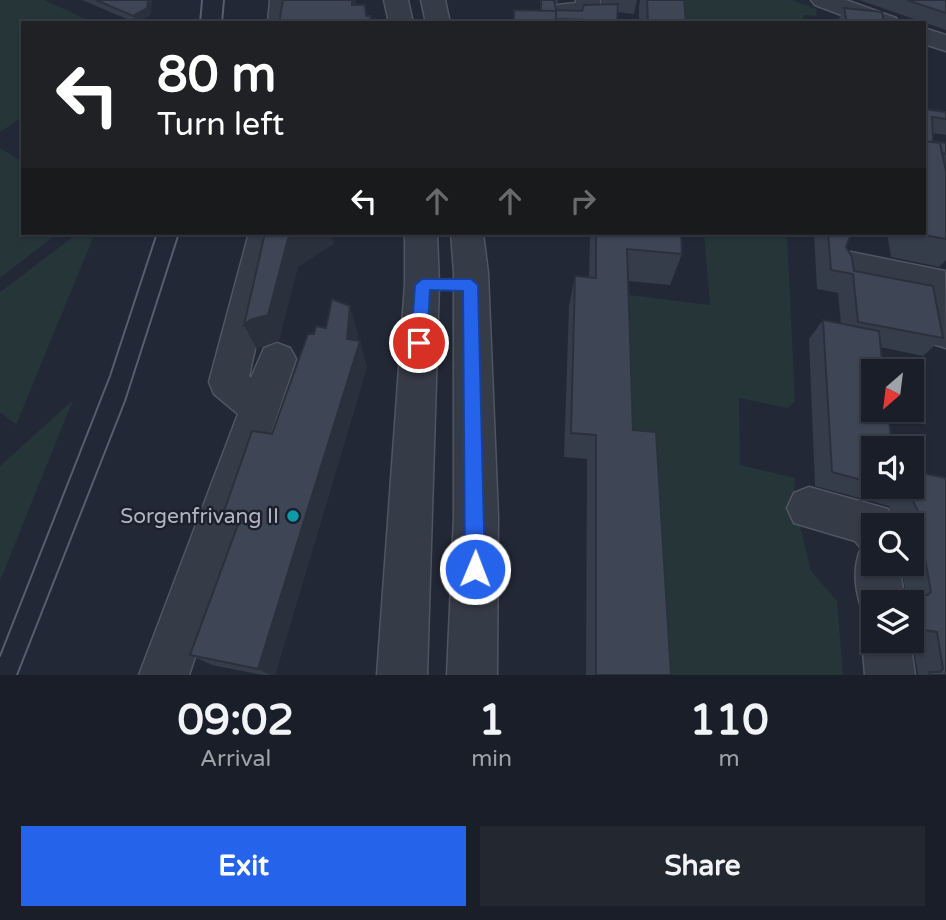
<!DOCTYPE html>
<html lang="en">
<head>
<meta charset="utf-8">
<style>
  :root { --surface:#1a1e28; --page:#232730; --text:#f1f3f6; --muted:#9fa2a8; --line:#383c45; --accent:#2563eb }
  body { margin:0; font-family:"Varela Round",sans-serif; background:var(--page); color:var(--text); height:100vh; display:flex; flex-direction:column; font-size:26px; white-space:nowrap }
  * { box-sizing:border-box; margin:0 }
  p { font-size:23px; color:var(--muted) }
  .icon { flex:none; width:38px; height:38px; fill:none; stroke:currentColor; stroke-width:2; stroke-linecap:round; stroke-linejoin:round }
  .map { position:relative; height:675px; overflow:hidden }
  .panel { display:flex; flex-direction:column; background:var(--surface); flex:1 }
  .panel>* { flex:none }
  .guide { position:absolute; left:21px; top:21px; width:905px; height:214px; border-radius:0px; box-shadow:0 2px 5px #0004,0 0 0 2px var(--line); background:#202124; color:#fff; overflow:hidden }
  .needle { width:46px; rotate:208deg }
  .controls { position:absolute; left:861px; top:359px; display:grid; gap:14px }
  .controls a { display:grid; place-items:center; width:63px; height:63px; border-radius:0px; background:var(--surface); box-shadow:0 2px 5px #0004,0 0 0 2px var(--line); font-size:35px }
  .pin { position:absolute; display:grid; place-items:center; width:60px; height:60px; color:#fff; margin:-30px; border:4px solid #fff; border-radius:50%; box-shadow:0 2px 7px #0007 }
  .me { position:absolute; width:77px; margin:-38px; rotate:1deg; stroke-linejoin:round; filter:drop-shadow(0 0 5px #0008) }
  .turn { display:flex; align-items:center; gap:24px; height:147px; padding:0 21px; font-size:32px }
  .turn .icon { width:91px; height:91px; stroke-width:2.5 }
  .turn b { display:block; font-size:49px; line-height:60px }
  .lanes { display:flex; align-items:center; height:66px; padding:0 21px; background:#0003; justify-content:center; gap:35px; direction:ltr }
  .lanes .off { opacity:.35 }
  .eta { display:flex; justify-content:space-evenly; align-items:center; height:119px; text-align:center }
  .eta b { font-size:42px; font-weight:700; line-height:49px }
  .cta { display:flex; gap:14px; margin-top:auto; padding:14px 21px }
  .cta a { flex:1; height:80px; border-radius:0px; background:var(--accent); color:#fff; font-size:28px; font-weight:700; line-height:80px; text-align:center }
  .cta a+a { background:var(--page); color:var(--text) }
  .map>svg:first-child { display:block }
  .green { fill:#253538 }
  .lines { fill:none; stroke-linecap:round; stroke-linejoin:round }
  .minor-casing { stroke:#505562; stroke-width:3 }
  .minor { fill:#353b47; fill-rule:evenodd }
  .tram { stroke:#575e6e; stroke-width:2 }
  .wall { fill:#353c4a }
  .shaded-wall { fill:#2b313c }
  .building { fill:#3e4656; stroke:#2b313c; stroke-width:2 }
  .route { fill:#2563eb; stroke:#184099; stroke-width:2 }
  .culture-dot { fill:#0f9aa8; stroke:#1b202b; stroke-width:2.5 }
  .labels { text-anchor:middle; stroke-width:5; stroke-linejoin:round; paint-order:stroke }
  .poi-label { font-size:21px; fill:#b0b5c3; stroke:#1b202b; text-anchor:end }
</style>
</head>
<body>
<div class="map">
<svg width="946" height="675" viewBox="0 0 946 675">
  <rect width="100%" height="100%" fill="#222836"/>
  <path class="green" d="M0,0H44L95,23H23V117L0,132Z
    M639,0H792L817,9L816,16L804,15L802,23H677L676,4Z
    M0,148L23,162V233H58L0,278Z
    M78,233H95L16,425L0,412V292Z
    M704,233H787L795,402L787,408L739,398L740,465L795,478L794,501L811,571L837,601L843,675H660L627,441L622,294L710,305Z
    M73,400L0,581V466Z"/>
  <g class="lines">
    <defs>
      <path id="minor" d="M270,0H294L292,23H268Z
        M384,0H408L413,23H389Z
        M421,0H445L450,23H426Z
        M576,0H600V10L597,15L579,17L580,23H556L554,10L557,5L576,3Z
        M811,0H846L896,18L899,23H863L815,5Z
        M924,28L946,35V51L924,44Z
        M249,233H281L249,376L251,378L264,348L277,343L290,348L296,359L189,675H139L238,414L214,394L209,382Z
        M405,233H437L439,284L427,675H377L405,284Z
        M451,233H483L488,273L498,516L497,675H447L454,516V273Z
        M851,252L945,271L946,348L933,344L928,333L918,292L839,274L834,265L839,256Z
        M809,487L888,509L894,525H873V564H899L905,602H873V640H910L915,675H865L862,640L869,623L872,621L865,619C856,595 851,571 861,548L855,541L794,523L787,508L794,493Z"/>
    </defs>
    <use href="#minor" class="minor-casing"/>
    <use href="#minor" class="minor"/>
    <path class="tram" d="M200,23L202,0
      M222,23L224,0
      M0,656L110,376L157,233
      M17,675L125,401L179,233"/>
  </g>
  <path class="wall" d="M82,0H152L150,15L136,23Z
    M540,0H558V2L555,6L556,10L582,11L602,4V0H637L634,14L617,12V23H513L514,10L540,11Z
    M640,0H684L686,23H639V7Z
    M859,0H946V30Z
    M844,8L884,23H837Z
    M924,109L946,112V135L932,133L933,141L946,143V260L939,267L891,257L887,233H924Z
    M590,233H681L682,254L670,285L628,281L633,430L671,675H586L587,459L564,457L569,306L575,276L589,277Z
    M814,233H850L846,247L854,271L943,338L923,356L880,347L873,448V486H912V471L946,675H916H918L912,639V602H903L907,600L901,564H912V525H893L896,523L889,506L815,486L809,339L823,320L841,324L838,293L817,289Z
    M326,328L358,333L357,340L367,367L275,675H263L212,665L190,655L236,531L222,517L272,434L314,334Z"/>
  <path class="shaded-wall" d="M148,0H152L150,15L137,23L133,16Z
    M352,0H356L358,12L352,5Z
    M298,233H331L334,244L298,267L279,341L263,346L257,350L244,325L288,239Z
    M350,306L358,333L355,358L360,341L367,367L275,675H270L258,669L347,339Z"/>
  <path class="building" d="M96,0H148L147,8L133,16Z
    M283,0H352V5H365L366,16H371L369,23H279Z
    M541,0H554L556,10L582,11L584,5L618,4L617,21L556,19V11H541Z
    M647,0H684L686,23H648Z
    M907,0H946V13Z
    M844,8L882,12L884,23H847Z
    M514,10L556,11V23H514Z
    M924,109L946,112V119L932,117L933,141L946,143V154L942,153L940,143L924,141Z
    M924,141L940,143L946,171V239L913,233H924Z
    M265,233H298L288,239L268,315L250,320L244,325Z
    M596,233H681L682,254L627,249L633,430L656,432L671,675H596V435L571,433L575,276L596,278Z
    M828,233H850V236L846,247L852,257L854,271L933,286L943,338L858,322L853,274L831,270Z
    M332,299L350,306L347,339L360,341L258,669L190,655L240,519L222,517L252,431L272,434L308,334H314L316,326L326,328Z
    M823,320L879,331L883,371H873V410H888L892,448H873V483L832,472Z
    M912,471L946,478V675H930L929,672H940L943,669L937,632L924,630L920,595H928L931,592L924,553L914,550L912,525L910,515H915L918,511L909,493L885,486H912Z"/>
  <path class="route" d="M422,279H471L478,285L485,569L482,576L475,579L468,576L465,569L463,291L430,290L427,343L425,347H413L411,343L415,285Z"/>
  <circle class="culture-dot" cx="293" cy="516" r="7"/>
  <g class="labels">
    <g class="poi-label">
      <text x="279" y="523">Sorgenfrivang II</text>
    </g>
  </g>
</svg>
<div class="controls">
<a><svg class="needle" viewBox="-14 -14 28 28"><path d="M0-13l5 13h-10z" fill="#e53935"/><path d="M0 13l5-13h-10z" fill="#9fa2a8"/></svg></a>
<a><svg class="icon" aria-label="sound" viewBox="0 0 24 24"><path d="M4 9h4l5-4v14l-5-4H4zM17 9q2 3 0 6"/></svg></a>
<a><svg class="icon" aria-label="search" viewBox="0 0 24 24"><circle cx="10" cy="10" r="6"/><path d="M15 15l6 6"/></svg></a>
<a><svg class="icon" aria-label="layers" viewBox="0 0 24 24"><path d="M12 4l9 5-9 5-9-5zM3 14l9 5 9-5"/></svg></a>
</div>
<div class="pin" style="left:419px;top:343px;background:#d93025"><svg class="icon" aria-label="arrive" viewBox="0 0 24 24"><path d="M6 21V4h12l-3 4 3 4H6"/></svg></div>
<svg class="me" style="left:475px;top:569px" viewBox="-20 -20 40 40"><circle r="17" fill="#2563eb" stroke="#fff" stroke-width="3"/><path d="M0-11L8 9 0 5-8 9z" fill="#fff"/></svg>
<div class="guide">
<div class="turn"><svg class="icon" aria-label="left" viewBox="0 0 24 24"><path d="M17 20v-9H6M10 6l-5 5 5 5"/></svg><div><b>80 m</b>Turn left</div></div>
<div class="lanes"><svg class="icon" aria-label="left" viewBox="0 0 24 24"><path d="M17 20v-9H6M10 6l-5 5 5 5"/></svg><svg class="icon off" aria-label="ahead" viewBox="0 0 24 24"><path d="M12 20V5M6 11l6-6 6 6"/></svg><svg class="icon off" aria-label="ahead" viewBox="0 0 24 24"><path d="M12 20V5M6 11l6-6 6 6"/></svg><svg class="icon off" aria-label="right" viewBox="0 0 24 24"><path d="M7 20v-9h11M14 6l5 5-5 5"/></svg></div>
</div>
</div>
<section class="panel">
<div class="eta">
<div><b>09:02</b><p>Arrival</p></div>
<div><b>1</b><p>min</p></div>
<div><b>110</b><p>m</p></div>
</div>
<div class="cta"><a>Exit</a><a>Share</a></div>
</section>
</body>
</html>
